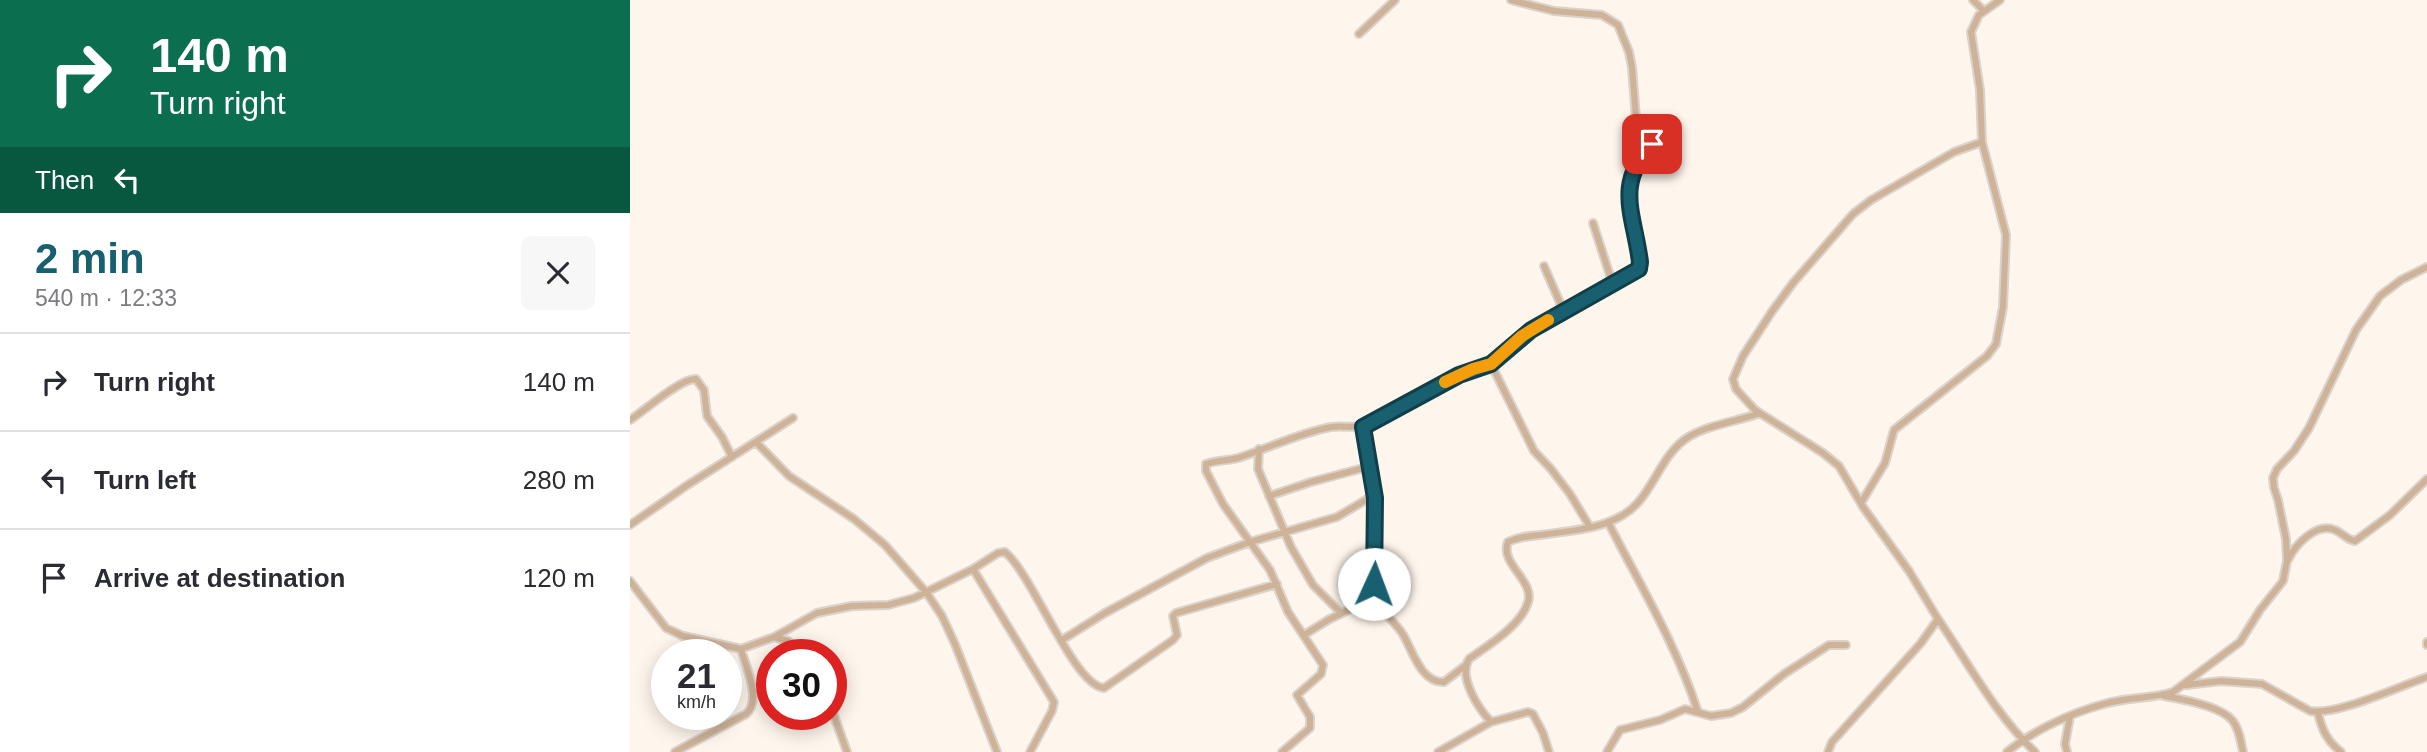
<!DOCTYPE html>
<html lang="en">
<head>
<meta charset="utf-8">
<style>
  :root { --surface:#fff; --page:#f7f7f7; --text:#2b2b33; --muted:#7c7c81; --line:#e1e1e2; --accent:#186070 }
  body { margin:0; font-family:Helvetica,sans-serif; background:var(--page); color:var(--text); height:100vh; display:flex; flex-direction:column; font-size:26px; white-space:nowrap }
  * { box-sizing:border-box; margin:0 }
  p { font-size:23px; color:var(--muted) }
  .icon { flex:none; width:38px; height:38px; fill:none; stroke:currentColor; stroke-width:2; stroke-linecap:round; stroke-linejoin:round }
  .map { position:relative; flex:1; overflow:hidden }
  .drawer { display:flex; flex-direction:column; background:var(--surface); width:630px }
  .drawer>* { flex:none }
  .guide { background:#0b6e4f; color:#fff; overflow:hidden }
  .speed { position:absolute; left:21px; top:639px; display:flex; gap:14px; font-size:35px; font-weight:700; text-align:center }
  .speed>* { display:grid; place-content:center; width:91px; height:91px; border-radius:50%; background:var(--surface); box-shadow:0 4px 18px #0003; line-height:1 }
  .speed small { font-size:18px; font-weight:400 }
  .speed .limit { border:10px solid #d22; background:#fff; color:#111 }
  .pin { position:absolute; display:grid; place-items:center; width:60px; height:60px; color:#fff; margin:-30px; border-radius:14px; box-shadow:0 4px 10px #0006 }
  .me { position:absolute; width:77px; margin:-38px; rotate:2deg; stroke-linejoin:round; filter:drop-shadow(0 0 5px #0008) }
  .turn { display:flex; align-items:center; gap:24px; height:147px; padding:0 35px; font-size:32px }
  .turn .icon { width:91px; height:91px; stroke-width:2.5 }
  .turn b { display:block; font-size:49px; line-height:60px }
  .then { display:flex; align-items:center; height:66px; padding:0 35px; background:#0003; gap:14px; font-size:26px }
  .round { display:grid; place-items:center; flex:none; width:74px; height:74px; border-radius:10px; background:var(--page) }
  .overview { display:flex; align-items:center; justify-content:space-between; height:119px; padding:0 35px }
  h1 { font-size:42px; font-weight:800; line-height:52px; color:var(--accent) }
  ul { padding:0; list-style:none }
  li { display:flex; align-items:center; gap:21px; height:98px; padding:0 35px; border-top:2px solid var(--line) }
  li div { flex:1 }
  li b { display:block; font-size:26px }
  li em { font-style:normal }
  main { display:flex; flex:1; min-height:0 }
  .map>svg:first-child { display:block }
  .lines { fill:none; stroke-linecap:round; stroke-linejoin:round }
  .minor-casing { stroke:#dbd3cb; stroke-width:10 }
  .minor { stroke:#ceb398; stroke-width:6 }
  .route-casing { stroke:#103e49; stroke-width:18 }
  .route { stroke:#186070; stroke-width:12 }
  .slow { stroke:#f59e0b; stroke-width:12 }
</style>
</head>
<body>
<main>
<section class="drawer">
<div class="guide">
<div class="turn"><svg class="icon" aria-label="right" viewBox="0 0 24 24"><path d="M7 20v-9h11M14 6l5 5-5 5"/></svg><div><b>140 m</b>Turn right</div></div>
<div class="then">Then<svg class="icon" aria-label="left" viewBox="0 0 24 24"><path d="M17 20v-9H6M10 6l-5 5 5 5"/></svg></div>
</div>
<div class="overview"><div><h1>2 min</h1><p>540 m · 12:33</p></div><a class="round"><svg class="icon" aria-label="close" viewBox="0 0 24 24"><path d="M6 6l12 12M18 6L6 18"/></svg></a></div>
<ul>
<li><svg class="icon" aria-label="right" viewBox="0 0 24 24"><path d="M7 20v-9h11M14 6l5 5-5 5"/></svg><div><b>Turn right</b></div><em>140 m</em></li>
<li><svg class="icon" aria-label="left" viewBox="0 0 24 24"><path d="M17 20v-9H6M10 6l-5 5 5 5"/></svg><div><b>Turn left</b></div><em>280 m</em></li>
<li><svg class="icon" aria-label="arrive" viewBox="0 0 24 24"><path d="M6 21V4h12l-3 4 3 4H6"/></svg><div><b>Arrive at destination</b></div><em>120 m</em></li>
</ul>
</section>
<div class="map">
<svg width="1797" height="752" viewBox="0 0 1797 752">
  <rect width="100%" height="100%" fill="#fef5ec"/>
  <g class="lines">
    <defs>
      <path id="minor" d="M1343,0L1354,11
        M729,34L765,0
        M963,223L983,285
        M914,266L934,312
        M861,364L904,451L921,469L940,494L960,527
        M0,420C14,411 51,378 66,379L74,390L77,416L92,437L102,457
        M733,427L745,498V597C752,612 763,620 772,633C782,648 790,683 814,682L836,665
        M126,442L159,476L224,519L255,545L296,592L312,616L325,644L367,752
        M629,449L628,469L661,547L683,585L711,613
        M639,496L681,482L741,466
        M1231,503L1255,463L1264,430L1357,356L1366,344L1373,307L1376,235L1352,142L1350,90L1341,32L1349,15L1370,0
        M978,522C1010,585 1046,644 1068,712
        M0,525L56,486L163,418
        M1658,560C1665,545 1686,522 1705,530C1713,533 1715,539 1725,541L1760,515L1797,479
        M343,569L424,702L422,711L400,752
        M0,581L36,628L53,636L111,649L144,637L187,613L222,606L258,605L284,598L343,569L368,553L375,552C403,575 443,685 474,688L543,640L547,635L543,616L546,613L647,584
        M1308,619C1339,664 1365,714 1405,752
        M674,635L698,620L745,597
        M144,637L158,641L172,654
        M432,640L475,613L577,558L620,542L707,517L744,495
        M1797,642V645
        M1556,685L1591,681L1632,684L1680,711C1706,716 1770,686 1797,677
        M1534,696C1552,699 1590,706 1602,720C1609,728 1611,742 1613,752
        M201,707L217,752
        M1688,713C1692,730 1697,741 1711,752
        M45,752L116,714C132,701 116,667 111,649
        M652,752L680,728V717L667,695L691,674L693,665L658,612L640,570L593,504L576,471V464C586,460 597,461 608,458C639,448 669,433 701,427C714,425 728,429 739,425L829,375L861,364L901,330L1009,269L1010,263C1006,233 990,197 1004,168C1009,158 1019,150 1023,140L1018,129L1006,118L1002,67L999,52L988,25L972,15L924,11L881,0
        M808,752L861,722
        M919,752L913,733L903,714L898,712L861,722C848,708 828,677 839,659C857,646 892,625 898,602C905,581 869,563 878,542C888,537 899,536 910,535C937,531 969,530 993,515C1021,499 1028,460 1054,440C1074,425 1106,422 1130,413
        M977,752L990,730L1030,720L1055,709L1081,716L1101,713L1113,707L1154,674L1199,645H1216
        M1198,752L1202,742L1291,643L1308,619L1279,571L1233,507L1209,466L1193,453L1125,410L1106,389L1103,379L1113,356L1143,310L1163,283L1223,214L1241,200L1324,152L1352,142
        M1377,752C1404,730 1441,713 1474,704C1497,697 1521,699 1543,692L1610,642L1630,610L1653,581L1657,561L1656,539L1648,500L1644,488L1643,478L1647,469L1664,451L1679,428L1726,330L1750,296L1771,280L1797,267
        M1437,752L1435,744L1440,716"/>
    </defs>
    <use href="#minor" class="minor-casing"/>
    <use href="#minor" class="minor"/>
  </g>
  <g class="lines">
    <defs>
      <path id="route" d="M744,584L745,498L733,427L829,375L861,364L901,330L1009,269L1010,262C1004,214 984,185 1022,144"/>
    </defs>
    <use href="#route" class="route-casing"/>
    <use href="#route" class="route"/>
    <path class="slow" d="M815,382L843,369L861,364L892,336L918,320"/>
  </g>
</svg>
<div class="speed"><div>21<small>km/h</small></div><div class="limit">30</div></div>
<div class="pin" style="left:1022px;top:144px;background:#d93025"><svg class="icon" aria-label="arrive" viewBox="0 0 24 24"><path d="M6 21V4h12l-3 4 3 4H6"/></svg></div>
<svg class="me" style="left:744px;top:584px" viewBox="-20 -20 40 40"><circle r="19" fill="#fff"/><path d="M0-13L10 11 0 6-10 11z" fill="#186070"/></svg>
</div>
</main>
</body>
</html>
